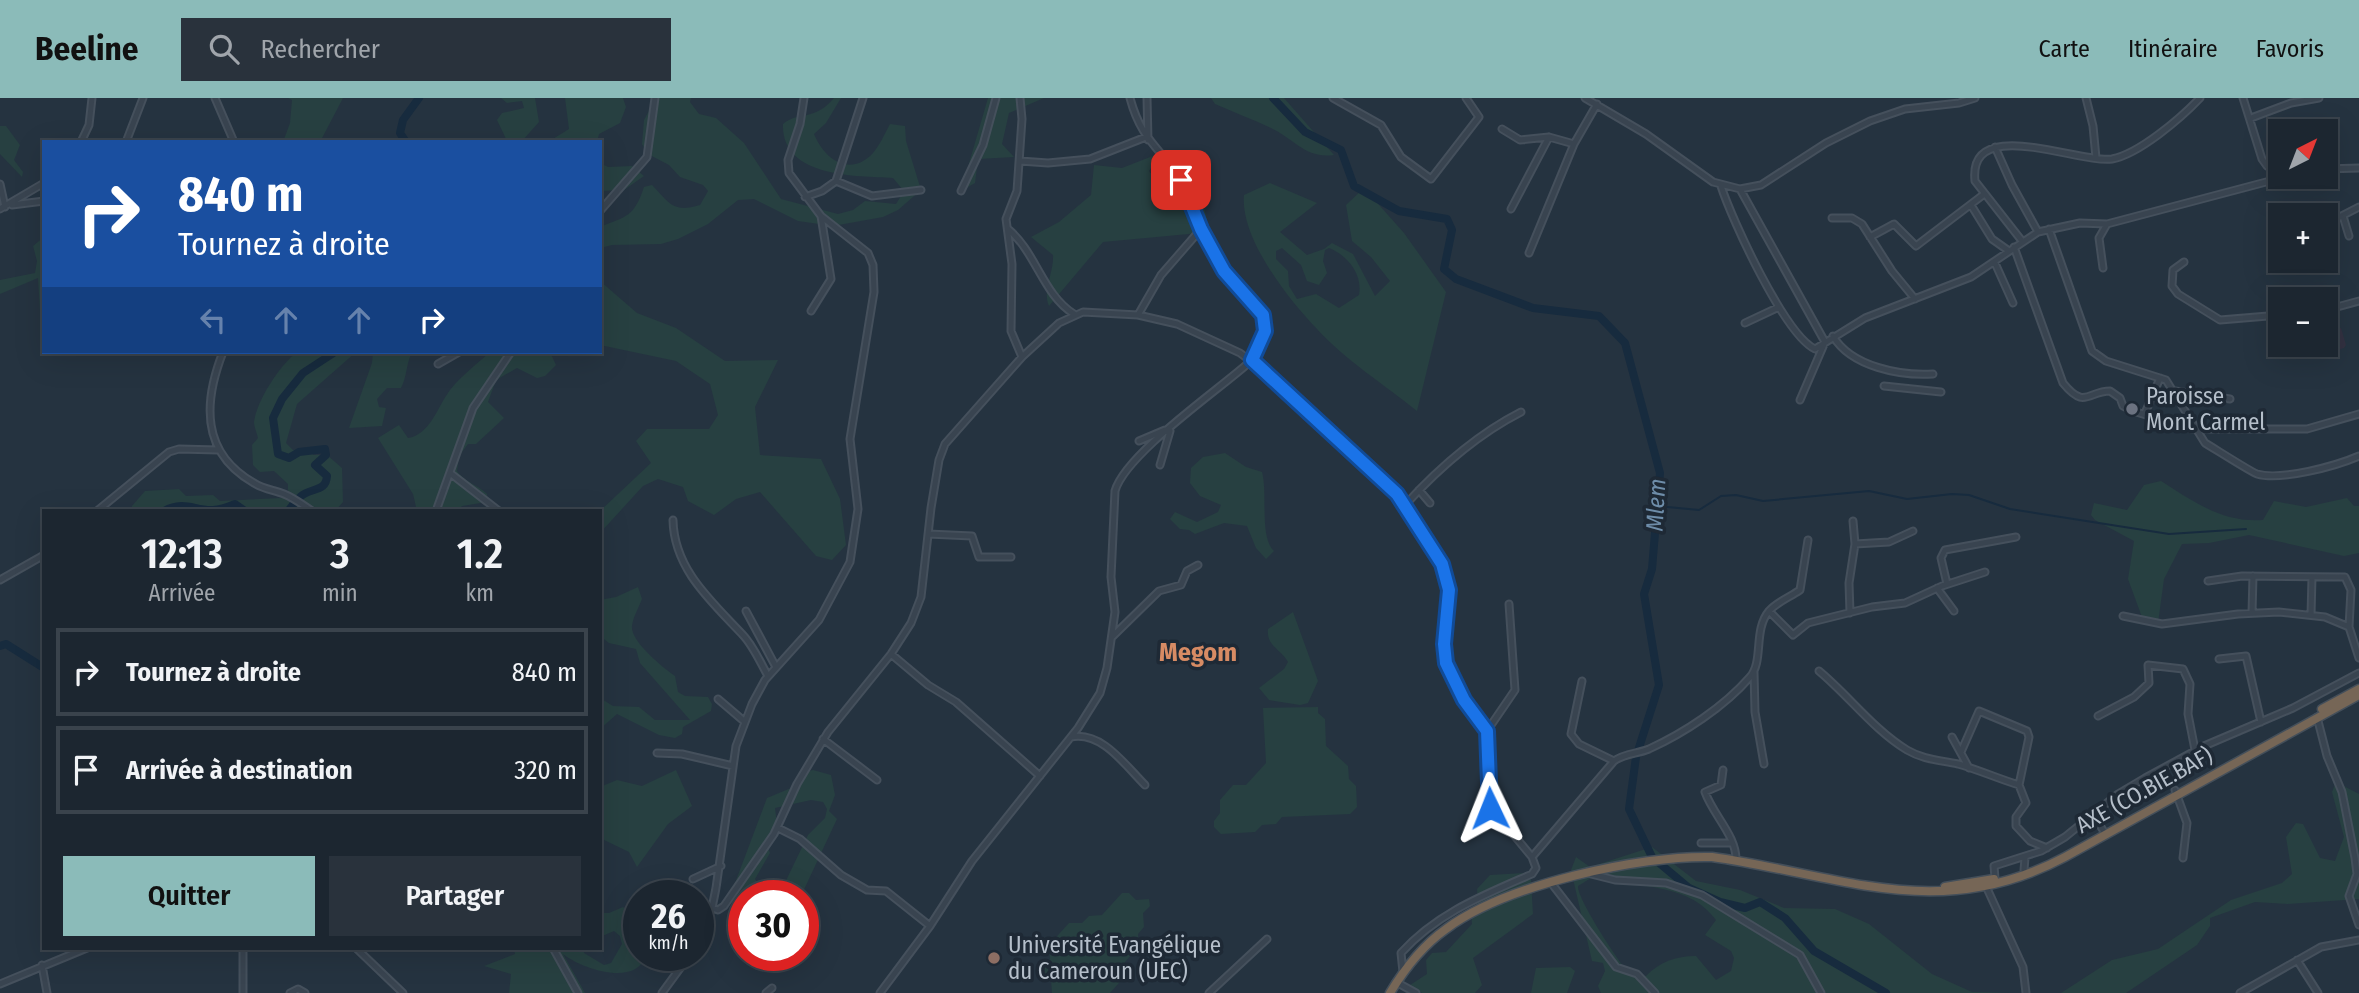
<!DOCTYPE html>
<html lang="fr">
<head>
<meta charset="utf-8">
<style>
  :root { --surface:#1c2630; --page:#29323c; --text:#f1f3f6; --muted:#a0a5ab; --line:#3a434c; --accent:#8bbbb9 }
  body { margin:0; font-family:"Fira Sans Condensed",sans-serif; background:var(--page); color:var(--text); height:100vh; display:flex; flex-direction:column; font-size:26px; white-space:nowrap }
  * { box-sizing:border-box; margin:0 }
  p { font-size:23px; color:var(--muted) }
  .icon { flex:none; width:38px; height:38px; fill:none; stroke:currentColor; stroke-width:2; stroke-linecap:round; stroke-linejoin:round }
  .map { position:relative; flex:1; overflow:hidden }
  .drawer { position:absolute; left:42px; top:411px; width:560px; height:441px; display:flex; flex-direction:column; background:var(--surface); border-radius:0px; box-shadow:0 7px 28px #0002,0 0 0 2px var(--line) }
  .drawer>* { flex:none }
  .hud { position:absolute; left:42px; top:42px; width:560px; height:214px; border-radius:0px; box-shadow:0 7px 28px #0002,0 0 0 2px var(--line); background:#1a4fa0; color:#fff; overflow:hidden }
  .needle { width:46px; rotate:42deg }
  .buttons { position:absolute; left:2268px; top:21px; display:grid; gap:14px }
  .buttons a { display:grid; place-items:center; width:70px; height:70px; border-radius:0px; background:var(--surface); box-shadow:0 7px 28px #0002,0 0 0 2px var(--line); font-size:35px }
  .speed { position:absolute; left:623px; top:782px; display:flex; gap:14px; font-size:35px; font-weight:700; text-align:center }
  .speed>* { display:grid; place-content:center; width:91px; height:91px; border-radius:50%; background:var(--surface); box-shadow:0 7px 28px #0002,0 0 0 2px var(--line); line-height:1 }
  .speed small { font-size:18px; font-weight:400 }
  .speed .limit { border:10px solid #d22; background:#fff; color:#111 }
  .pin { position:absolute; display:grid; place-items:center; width:60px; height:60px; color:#fff; margin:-30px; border-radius:14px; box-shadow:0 4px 10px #0006 }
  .me { position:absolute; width:77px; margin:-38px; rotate:358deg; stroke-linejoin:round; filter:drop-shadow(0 0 5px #0008) }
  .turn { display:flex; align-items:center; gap:24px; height:147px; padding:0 21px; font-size:32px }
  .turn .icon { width:91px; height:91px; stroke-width:2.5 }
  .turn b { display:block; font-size:49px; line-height:60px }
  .lanes { display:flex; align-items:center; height:66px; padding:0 21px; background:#0003; justify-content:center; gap:35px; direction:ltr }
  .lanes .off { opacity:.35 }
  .eta { display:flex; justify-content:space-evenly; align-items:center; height:119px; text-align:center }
  .eta b { font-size:42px; font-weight:600; line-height:49px }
  .cta { display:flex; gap:14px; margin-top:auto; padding:14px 21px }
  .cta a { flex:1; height:80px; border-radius:0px; background:var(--accent); color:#111; font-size:28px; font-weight:600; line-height:80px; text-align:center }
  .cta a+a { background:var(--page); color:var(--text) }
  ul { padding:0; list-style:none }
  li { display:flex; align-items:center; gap:21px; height:88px; margin:0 14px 10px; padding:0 7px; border:4px solid var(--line); border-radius:0px }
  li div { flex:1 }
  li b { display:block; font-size:26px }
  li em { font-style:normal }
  header { display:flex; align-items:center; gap:42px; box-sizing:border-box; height:98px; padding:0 35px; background:var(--accent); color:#111 }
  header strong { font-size:33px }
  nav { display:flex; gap:38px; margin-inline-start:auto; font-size:24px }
  .search { width:490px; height:63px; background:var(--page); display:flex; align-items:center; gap:18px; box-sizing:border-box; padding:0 24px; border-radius:0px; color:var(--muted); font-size:26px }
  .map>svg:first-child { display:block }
  .medical { fill:#323141 }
  .green { fill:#274041; fill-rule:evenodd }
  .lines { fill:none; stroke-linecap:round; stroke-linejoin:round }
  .stream { stroke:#172b3e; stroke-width:2 }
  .river { stroke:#172b3e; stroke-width:8 }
  .minor-casing { stroke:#45505c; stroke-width:9 }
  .highway-casing { stroke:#444f5a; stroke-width:11 }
  .minor { stroke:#394450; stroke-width:5 }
  .highway { stroke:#766656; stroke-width:8 }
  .route-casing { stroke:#114b97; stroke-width:18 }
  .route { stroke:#1a73e8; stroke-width:12 }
  .worship-dot { fill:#6b7280; stroke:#1e2935; stroke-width:2.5 }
  .education-dot { fill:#8d6e63; stroke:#1e2935; stroke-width:2.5 }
  .labels { text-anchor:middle; stroke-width:7; stroke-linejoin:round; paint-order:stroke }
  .poi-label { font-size:23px; fill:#b5bfca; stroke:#1e2935; text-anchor:start }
  .street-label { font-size:23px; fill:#b5bfca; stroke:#1e2935 }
  .water-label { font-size:24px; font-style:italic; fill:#6e8da9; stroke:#1e2935 }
  .quarter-label { font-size:26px; font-weight:bold; fill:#d78b64; stroke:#1e2935 }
</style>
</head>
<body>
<header>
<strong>Beeline</strong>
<div class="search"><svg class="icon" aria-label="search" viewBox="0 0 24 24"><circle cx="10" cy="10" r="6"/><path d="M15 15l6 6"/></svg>Rechercher</div>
<nav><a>Carte</a><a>Itinéraire</a><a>Favoris</a></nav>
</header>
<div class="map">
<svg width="2359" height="895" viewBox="0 0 2359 895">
  <rect width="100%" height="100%" fill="#253340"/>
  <path class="medical" d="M2341,230L2346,247L2344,250L2314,259L2310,247H2326V234Z"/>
  <path class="green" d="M288,0H343L320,44H309L306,40L303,44H283L290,25L292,2Z
    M501,0H535L539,24L522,43H507L497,22L502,15L524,10L522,3L507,5Z
    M565,0H623L626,9L620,25L599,36L597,44H548L569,31Z
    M656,0H691L690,4L699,16L716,20L744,45L781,101L838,116L853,112L865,103L896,106L904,93L893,80C857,78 781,80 783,26C798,13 814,24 834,0H841L826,25L814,36C824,61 850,80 873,55C880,47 885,35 890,26L905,28L906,43L921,92L898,112L883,119L833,128L798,123L754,101L738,102L708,126L678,141L661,146L612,147L600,150V129C627,118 634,119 644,89L652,87C670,106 673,115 700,107L708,93L703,87L680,79L669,67L648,56L642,46L644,22Z
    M988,0H1044L1009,15L1002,46L1014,59L978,61L975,85L961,93Z
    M1211,0H1284L1334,57C1306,61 1294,41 1271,30C1252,21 1233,14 1215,6Z
    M0,28H6L20,47L14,62L23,74L22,79L0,56Z
    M1163,54H1183L1193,65L1210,134L1103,144L1049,208C1042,192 1054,175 1053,157L1031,139L1059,124L1091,97L1094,67L1122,70ZM1156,62H1186L1191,65V73L1182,80L1169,78L1154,80L1149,73Z
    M600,65L608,69L632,68L644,78L624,92L600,93Z
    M1270,85L1317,105L1280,134L1307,157L1324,151L1332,145L1353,156L1375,198L1390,183L1371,159L1352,143L1346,107L1364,90L1404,135L1446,194L1417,313C1385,287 1345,262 1317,231C1288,201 1240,140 1244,97ZM1282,150L1301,167L1307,183L1319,187L1327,175L1323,163L1325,152L1329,150C1347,157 1363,176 1359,197L1339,210L1316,196L1297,201L1289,188L1288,173L1276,161V153Z
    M44,139V230L41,228L38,180L0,196V182L35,175L37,163L33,148Z
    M600,183L637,215L676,230L725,263L778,262L755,309L760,357L821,361L840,401L846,447L832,462L816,458L760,394L736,401L714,417L688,403L683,389L658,381L643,388L600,435V413L651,365L636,343L647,331H709L718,317L710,286L676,263L600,247Z
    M297,254H356L297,306L286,345L293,352L307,351L314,357H327L342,370L343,404L335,413H132V408L145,393L179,391L186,398L213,397L220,403L282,400L288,393V386L274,373L260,374L253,367L252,347L258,340C257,335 254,329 254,324C257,302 280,267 297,254Z
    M373,254H412C406,266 407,279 401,290H387L377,301L379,309L386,310L382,328L349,330L372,265Z
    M490,254H550L556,267L545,278L537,280L517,270L496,282L488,304L504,320L476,346H468L459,358L457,373C463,383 478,387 487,396V404L462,408L457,413H417L413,396L378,340L399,327L408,340C430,337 438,308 450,292C461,278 477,266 490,254Z
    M1225,355L1246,369L1262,374C1268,396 1259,439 1274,453L1266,461L1256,450L1247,428L1224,425L1195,436L1189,432L1180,431L1170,421L1175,414L1197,424L1218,414L1221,407L1200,398L1190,385L1191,370L1203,359Z
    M2161,383C2194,404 2223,425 2263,422L2274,403L2306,409L2347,400L2354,408H2359V455L2344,458L2249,437L2209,445L2182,446L2164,481L2158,525L2143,522L2128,481L2134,443L2095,422L2091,417L2094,405L2127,412L2144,387Z
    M638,489L642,501C639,509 633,519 632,528C630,543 663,570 675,578L678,594L685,598L708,599L712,606L711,613L683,629L682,636L675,640L659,637L617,616L600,631V600L613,608L639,609L655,622H690L640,565L636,551L609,545L600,538V502L616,499Z
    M1293,514L1318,583L1308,605L1300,607L1269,602L1259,590L1284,571L1288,564C1281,551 1266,548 1268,531Z
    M1318,609V615L1325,621L1326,648L1348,668L1349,681L1356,688L1357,709L1350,716L1282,719L1276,726L1262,727L1255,734L1221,736L1214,729V723L1220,715V702L1233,687H1246L1266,665L1263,610Z
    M676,672L692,708L668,726L637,769L629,754L600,740V689L617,682L642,688Z
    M813,672L831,677L835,697L829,713L837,721L801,798H744V818L729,801L767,700L791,690L803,675ZM811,702L823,704L827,711L825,720L808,737L779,797L764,795L755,781L770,755L768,750L778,735L775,710Z
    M2336,684L2359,696V801L2288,806L2255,804L2210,820V828L2197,847L2126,895H2061L2112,862L2158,851L2231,802L2282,785L2292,776L2286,739L2296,725L2303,726L2320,760L2335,763L2344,739L2332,694Z
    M1652,749L1696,783L1740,792L1784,810L1835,811L1869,826L1932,876L1972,894L2010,895H1601L1598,888L1605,873L1603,865L1592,863L1571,772L1576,759L1590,769ZM1591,780C1633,790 1688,783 1716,822L1705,837L1731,853L1734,860L1731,873L1716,882L1696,858C1675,858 1660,864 1646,878H1631C1620,866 1577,801 1578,788Z
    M1524,775L1531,782L1533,816L1473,860L1482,887L1475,895H1422L1415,890L1405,895L1407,889L1427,876L1426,862L1432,855L1446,854L1472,826L1471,812L1478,805L1477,791L1490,777Z
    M1122,795H1129L1136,802L1149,801L1150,808L1143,815L1144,829L1138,836V849L1125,864L1126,877L1110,895H1052L1051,881L1044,875L1043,868L1050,861L1049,847L1069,825H1082L1089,818L1102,817Z
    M623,809L635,819L627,832L630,840L639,846V858H646C635,889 582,871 563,856L585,895H509L511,876L484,868L515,856L514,850L561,851L562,854L563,851H583L584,855L604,867L611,865L622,846L620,838L614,833L600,839V815H609Z
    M1570,869L1575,873L1567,895H1531L1536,870Z"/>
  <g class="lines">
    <path class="stream" d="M1657,408L1699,412L1721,398L1736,397L1763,403L1869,393L1907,401L1952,396L1969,397L2010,411L2169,436L2246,431"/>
    <path class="river" d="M1273,0L1305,34L1341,52L1354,88L1399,113L1447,121L1452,132L1444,171L1456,181L1533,210L1599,218L1625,245L1660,375L1652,471L1644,496L1659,587L1636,659L1629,711L1652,759L1689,790L1720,804L1745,810L1760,804L1785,820L1814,853L1886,895
      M406,44L400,35L403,22L419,0
      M164,413C185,402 194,413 213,412C220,412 228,409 235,406L245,413
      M288,413C292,409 295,403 300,399C310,389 326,395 327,378L315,367L326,357L325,351L299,354L289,360L278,356L273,320L282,301L303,275L335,254
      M0,548L6,546L44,570"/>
    <defs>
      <path id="minor" d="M215,0L234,44
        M1020,0L1022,21L1017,93L1006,121L1012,166L1011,233L1022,259
        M1147,0L1148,42
        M1333,0L1381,27L1401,59L1431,81L1479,19L1466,0
        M1585,0L1646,36L1713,84L1740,91L1761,87L1826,45L1870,23L1905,11L1959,5L1975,0
        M2086,0L2093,28L2096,60
        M2243,0L2262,61L2267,68L2280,75
        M2251,20L2291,5L2319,0
        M1502,31L1520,42L1549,39L1574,46
        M81,44L89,27L92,0
        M126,44L143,0
        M1995,49L2012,87L2038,134
        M1020,63L1048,65L1090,61L1146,39
        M2326,71L2359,70
        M836,83L872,98L921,92
        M0,86L5,109
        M1721,88C1732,122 1785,237 1815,251L1865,220L1971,179L2038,134L2080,125L2107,126
        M1740,91L1825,244L1800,302
        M961,93L983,47L996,0
        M805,99L822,93L836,83L863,0
        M12,107L44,103
        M1971,107L1992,141L2009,153
        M0,111L44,85
        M1511,111L1549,39
        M600,113L647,59L655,0
        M2343,118L2349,138
        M1832,120H1852L1862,126L1892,173L1915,201
        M2326,126L2359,109
        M1008,131C1036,154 1043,197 1074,216
        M2049,131L2092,253L2106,263L2166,282L2205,345C2212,349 2251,374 2257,376C2281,383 2336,368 2359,358
        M1870,139L1894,126L1916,148L1983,97
        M2022,143L1975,83C1968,16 2079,66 2112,61C2139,56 2181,20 2200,0
        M2014,149L2063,285C2085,312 2088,293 2110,293L2120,300L2123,308L2133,313L2192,331H2307L2359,316
        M1529,155L1574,46L1597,6
        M2184,164L2173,172L2172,188L2178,196L2220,222L2280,217
        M1995,165L2013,205
        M2103,170L2099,140L2107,126L2285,79
        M2326,212L2359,203
        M811,213L831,181L821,118
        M1138,217L1161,177L1201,131
        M1745,225L1779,209
        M1833,238C1851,269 1901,278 1933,276
        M223,254C203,305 201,355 254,385C263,391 274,392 284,396C294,400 303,407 312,413
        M438,266L459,254
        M1884,288L1941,294
        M2175,293L2230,301
        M2145,315L2160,280
        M1139,343L1165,332
        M1160,367L1170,333
        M450,375L499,413
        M1419,392L1430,405
        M1406,406C1438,371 1478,336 1521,314
        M97,413L169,354L179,351L218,352
        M436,413L473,310L511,254
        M673,422C674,471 711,503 742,536C753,547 760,564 768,578
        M928,436L972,438L979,459H1011
        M1855,446L1889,444L1913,433
        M0,482L44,457
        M2208,483L2242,478L2345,479L2351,492L2349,529L2359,560
        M1947,486L1941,460L1945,452L2016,439
        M1937,490L1954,513
        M746,513L776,569
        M1769,513L1793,537L1808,525L1872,509L1905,505L1942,488L1985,474
        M1850,515L1849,485L1855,446L1853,423
        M2252,515L2253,478
        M2311,517L2312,479
        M2123,518L2162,526L2238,516L2279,514L2325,519L2349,529
        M1112,539L1159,493L1181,487L1187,473L1198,467
        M891,556L928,587L956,604L1040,678
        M2219,561L2246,558L2261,624
        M1819,573C1849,598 1874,632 1907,652C1924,662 1940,662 1958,666C1979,672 1999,681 2019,687
        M1754,574L1755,614L1764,666
        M1582,583L1571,636L1579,646L1614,663
        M718,601L745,624
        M2098,618L2134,599L2149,585L2148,567L2183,571L2190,586L2188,616L2195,652
        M2317,619L2327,658L2342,694L2355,760L2357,776L2349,798L2359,827
        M1487,633L1515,592L1509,506
        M1071,639C1102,633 1125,667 1145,687
        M1952,639L1969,670
        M823,641L877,682
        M1961,654L1979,613L2027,633L2029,639L2019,687L2026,705L2016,719V728L2030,743L2047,750
        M657,655L682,656L733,668
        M1723,672L1721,687L1705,694C1713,717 1737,738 1736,763
        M2175,692L2187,725L2183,760
        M2093,716L2106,737
        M778,730L800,741L841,777L867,792L886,793L930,828
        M1701,745H1732
        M1532,759L1614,663C1625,655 1637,656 1649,651C1684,635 1724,609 1750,579C1764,563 1753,532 1769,513C1777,504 1790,499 1800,492L1808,442
        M2024,772L2025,760
        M1591,776L1615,782L1666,785L1702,797L1800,857L1821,895
        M1995,780L1994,768L2041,753L2065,739L2118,696L2145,680L2204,648L2293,610L2359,575
        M693,781L721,768
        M1552,786L1616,869L1637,876L1655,895
        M1985,786L2023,869L2026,895
        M655,788L674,798
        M712,810L718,812L724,808L774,736L797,686L828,634L891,556L911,525L921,499L931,410L939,362L945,346L1022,259L1059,225L1083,214L1138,217L1177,226L1240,255L1280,285L1402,402L1447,478L1449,492L1444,555L1448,572L1464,602L1487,633L1490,659L1489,707L1532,759L1536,770L1532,776C1484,797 1437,815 1401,855L1403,874
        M698,813L708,819
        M698,841L712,810L716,790L736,648L752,606L765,582L819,522L850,464L858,411L850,341L874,194L873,167L868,155L821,118L789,75L788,62L800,26L804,0
        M243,850V895
        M356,850L403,895
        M553,850L578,895
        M2297,862L2318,895
        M42,867L47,895
        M1396,884L1416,895
        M0,886L87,850
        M290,895L298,891L305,895
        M662,895L689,858
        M766,895L772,890
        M880,895L930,828L972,763L1078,630L1100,595L1107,570L1115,514L1111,479L1115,393C1125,357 1214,295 1245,268C1253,261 1267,238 1266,226C1263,204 1235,189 1224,172C1206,145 1198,114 1182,85C1163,51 1142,45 1130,0
        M1209,895L1267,841
        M2240,895L2321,849L2359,842"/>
      <path id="highway" d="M2322,611L2359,591
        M1945,789L1994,781
        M1390,895C1405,870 1422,848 1446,831C1505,787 1639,757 1712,759C1841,777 1939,826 2065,759L2359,597"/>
    </defs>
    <use href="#minor" class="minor-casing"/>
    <use href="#highway" class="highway-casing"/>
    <use href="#minor" class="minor"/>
    <use href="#highway" class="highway"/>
  </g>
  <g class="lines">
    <defs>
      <path id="route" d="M1181,82L1201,131L1224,173L1263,217L1265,233L1252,262L1397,396L1442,466L1449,492L1444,546L1446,565L1464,602L1487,633L1490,710"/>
    </defs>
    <use href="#route" class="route-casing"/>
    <use href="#route" class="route"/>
  </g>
  <circle class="worship-dot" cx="2132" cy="311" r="7"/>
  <circle class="education-dot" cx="994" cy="860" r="7"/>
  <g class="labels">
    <g class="poi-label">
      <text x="2146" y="306">Paroisse<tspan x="2146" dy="26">Mont Carmel</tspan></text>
      <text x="1008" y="855">Université Evangélique<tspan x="1008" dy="26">du Cameroun (UEC)</tspan></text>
    </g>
    <g class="street-label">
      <text transform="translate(2144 692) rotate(-29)" y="8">AXE (CO.BIE.BAF)</text>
    </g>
    <g class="water-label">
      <text transform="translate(1656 407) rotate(-87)" y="8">Mlem</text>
    </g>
    <g class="quarter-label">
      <text x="1198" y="563">Megom</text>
    </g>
  </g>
</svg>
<div class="buttons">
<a><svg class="needle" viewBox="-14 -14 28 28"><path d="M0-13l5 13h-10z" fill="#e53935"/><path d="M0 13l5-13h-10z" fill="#a0a5ab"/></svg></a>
<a>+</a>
<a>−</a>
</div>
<div class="speed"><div>26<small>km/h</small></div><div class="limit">30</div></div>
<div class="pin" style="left:1181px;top:82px;background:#d93025"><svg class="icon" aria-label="arrive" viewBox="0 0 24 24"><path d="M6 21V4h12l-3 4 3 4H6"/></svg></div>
<svg class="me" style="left:1490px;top:710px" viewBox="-20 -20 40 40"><path d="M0-17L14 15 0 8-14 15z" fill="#1a73e8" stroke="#fff" stroke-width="4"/></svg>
<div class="hud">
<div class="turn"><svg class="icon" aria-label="right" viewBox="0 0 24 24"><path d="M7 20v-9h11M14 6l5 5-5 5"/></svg><div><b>840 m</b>Tournez à droite</div></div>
<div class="lanes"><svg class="icon off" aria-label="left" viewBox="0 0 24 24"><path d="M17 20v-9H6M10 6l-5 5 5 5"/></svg><svg class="icon off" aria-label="ahead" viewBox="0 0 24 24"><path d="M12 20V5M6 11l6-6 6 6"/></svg><svg class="icon off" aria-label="ahead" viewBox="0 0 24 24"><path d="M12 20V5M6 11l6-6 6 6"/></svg><svg class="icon" aria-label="right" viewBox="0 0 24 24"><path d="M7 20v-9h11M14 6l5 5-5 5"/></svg></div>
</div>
<section class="drawer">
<div class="eta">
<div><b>12:13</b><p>Arrivée</p></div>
<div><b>3</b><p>min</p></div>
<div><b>1.2</b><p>km</p></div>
</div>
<ul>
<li><svg class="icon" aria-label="right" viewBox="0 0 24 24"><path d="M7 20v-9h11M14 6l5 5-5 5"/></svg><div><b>Tournez à droite</b></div><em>840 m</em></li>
<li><svg class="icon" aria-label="arrive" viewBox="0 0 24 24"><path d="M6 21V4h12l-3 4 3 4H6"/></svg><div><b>Arrivée à destination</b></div><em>320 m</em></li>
</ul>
<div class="cta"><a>Quitter</a><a>Partager</a></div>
</section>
</div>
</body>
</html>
